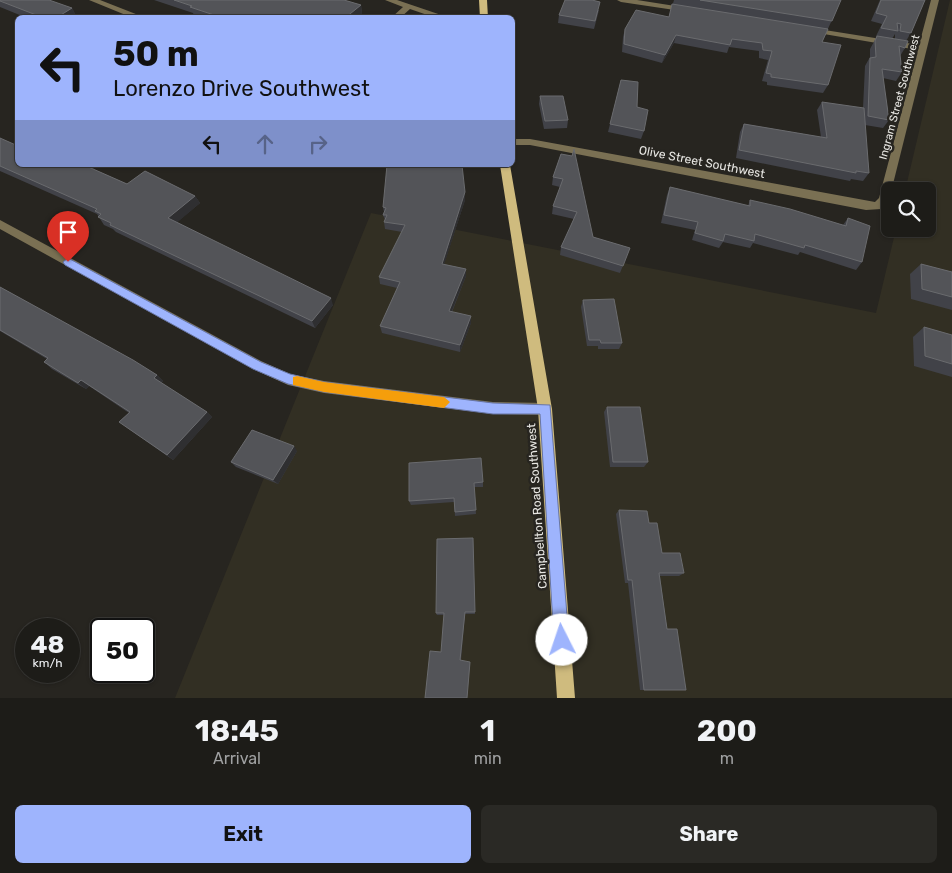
<!DOCTYPE html>
<html lang="en">
<head>
<meta charset="utf-8">
<style>
  :root { --surface:#1d1c18; --page:#2a2925; --text:#f1f3f6; --muted:#a0a1a2; --line:#3b3a37; --accent:#9eb4fd }
  body { margin:0; font-family:Rubik,sans-serif; background:var(--page); color:var(--text); height:100vh; display:flex; flex-direction:column; font-size:19px; white-space:nowrap }
  * { box-sizing:border-box; margin:0 }
  p { font-size:16px; color:var(--muted) }
  .icon { flex:none; width:28px; height:28px; fill:none; stroke:currentColor; stroke-width:2; stroke-linecap:round; stroke-linejoin:round }
  .map { position:relative; height:698px; overflow:hidden }
  .details { display:flex; flex-direction:column; background:var(--surface); flex:1 }
  .details>* { flex:none }
  .hud { position:absolute; left:15px; top:15px; width:500px; height:152px; border-radius:8px; box-shadow:0 1px 4px #0004,0 0 0 1px var(--line); background:#9eb4fd; color:#111; overflow:hidden }
  .controls { position:absolute; left:881px; top:182px; display:grid; gap:10px }
  .controls a { display:grid; place-items:center; width:55px; height:55px; border-radius:8px; background:var(--surface); box-shadow:0 1px 4px #0004,0 0 0 1px var(--line); font-size:25px }
  .speed { position:absolute; left:15px; top:618px; display:flex; gap:10px; font-size:25px; font-weight:700; text-align:center }
  .speed>* { display:grid; place-content:center; width:65px; height:65px; border-radius:50%; background:var(--surface); box-shadow:0 1px 4px #0004,0 0 0 1px var(--line); line-height:1 }
  .speed small { font-size:12px; font-weight:400 }
  .speed .limit { border:2px solid #111; border-radius:8px; background:#fff; color:#111 }
  .pin { position:absolute; display:grid; place-items:center; width:42px; height:42px; color:#fff; margin:-51px -21px; border-radius:50% 50% 50% 0; rotate:-45deg; box-shadow:0 0 5px #0007 }
  .pin .icon { rotate:45deg }
  .me { position:absolute; width:55px; margin:-28px; rotate:356deg; stroke-linejoin:round; filter:drop-shadow(0 0 4px #0008) }
  .turn { display:flex; align-items:center; gap:18px; height:105px; padding:0 15px; font-size:22px }
  .turn .icon { width:65px; height:65px; stroke-width:2.5 }
  .turn b { display:block; font-size:35px; line-height:42px }
  .lanes { display:flex; align-items:center; height:48px; padding:0 15px; background:#0003; justify-content:center; gap:25px; direction:ltr }
  .lanes .off { opacity:.35 }
  .eta { display:flex; justify-content:space-evenly; align-items:center; height:85px; text-align:center }
  .eta b { font-size:30px; font-weight:700; line-height:35px }
  .action { display:flex; gap:10px; margin-top:auto; padding:10px 15px }
  .action a { flex:1; height:58px; border-radius:8px; background:var(--accent); color:#111; font-size:20px; font-weight:700; line-height:58px; text-align:center }
  .action a+a { background:var(--page); color:var(--text) }
  .map>svg:first-child { display:block }
  .built { fill:#322f23 }
  .lines { fill:none; stroke-linecap:round; stroke-linejoin:round }
  .minor { fill:#7a7053; fill-rule:evenodd }
  .major { fill:#cfbb7e; fill-rule:evenodd }
  .wall { fill:#414248 }
  .shaded-wall { fill:#2f2f31 }
  .building { fill:#535458; stroke:#6a6b6e }
  .route { fill:#9eb4fd; stroke:#6775a4 }
  .slow { fill:#f59e0b }
  .labels { text-anchor:middle; stroke-width:5; stroke-linejoin:round; paint-order:stroke }
  .far-street-label { font-size:11px; fill:#e8e7e3; stroke:#272520 }
  .street-label { font-size:12px; fill:#e8e7e3; stroke:#272520 }
</style>
</head>
<body>
<div class="map">
<svg width="952" height="698" viewBox="0 0 952 698">
  <rect width="100%" height="100%" fill="#272520"/>
  <path class="built" d="M950,0H952V698H175L371,213L876,313L896,229H928V191H905Z"/>
  <g class="lines">
    <path class="minor" d="M89,0H100L146,18H133Z
      M385,0H397L450,18H436L410,9L400,18H391L403,7Z
      M617,0H637L688,8L692,10L688,12L621,2Z
      M931,0H939L889,200L881,209L866,210L530,145H512V139H530L875,202L879,198L918,50L812,32L808,30L812,28L919,45Z
      M0,220L261,361L290,374L324,381L493,402L545,403L550,405L552,409L550,413L545,415L493,414L324,393L288,385L253,369L0,229Z"/>
    <path class="major" d="M479,0H487L488,18H480Z
      M500,165H510L552,409L575,698H557L538,409Z"/>
  </g>
  <path class="wall" d="M0,0L72,8L76,16L74,18H27L0,7Z
    M154,0H344L361,5L362,13L356,18H201L194,15L193,13Z
    M674,0H841L822,42L828,85L823,93L767,85V82L762,81L768,60L759,58V51L729,47L727,53L674,43L662,63L622,52L623,37L625,29L669,17Z
    M880,0H925L911,33L906,41L895,39V34L892,39L876,36L882,24L871,21Z
    M599,10L594,29L558,23L559,15Z
    M877,36L905,48L900,56L902,72L896,81L883,78L889,120L883,128L865,125L869,173L863,181L851,179L850,181L736,158L740,132L744,124L821,137L817,110L822,102L863,108L865,66L870,57V49Z
    M621,80L637,107L644,131L641,139L608,132Z
    M540,96L568,120L567,128L544,129L539,104Z
    M0,138L18,165H99L93,169L127,184L195,196L200,203L177,222L333,305L315,328L116,232L113,229L104,225L97,214L0,171Z
    M561,154L593,237L630,248L620,273L560,255L561,247L574,219L552,214L553,206L560,187L552,185L553,177Z
    M670,187L748,206L750,200L843,225L848,218L862,262L856,270L800,252L798,255L753,243L750,248L723,242L719,248L692,240L695,230L661,223L667,195Z
    M465,200L444,264L466,269V276L452,312L471,323L460,352L382,333L380,326L397,288L380,284L379,277L402,232L385,229L384,222L385,220L383,215L384,212L383,207Z
    M921,264L952,272V310L911,299L910,274Z
    M0,287L157,375L163,381L161,383L207,412L212,417L173,460L119,422L129,413L89,386L86,389L52,369L44,362L47,359L0,331Z
    M583,300L622,343L619,349H598V346H587L581,307Z
    M924,327L952,335V377L914,366L913,337Z
    M607,407L648,462L644,467H610L604,412Z
    M297,451L278,484L236,467L231,462Z
    M409,463L483,482V487H474L476,514L455,516L454,502L411,505L409,501Z
    M619,510L649,523L662,553L684,573L679,576H660L667,629L686,690H640L628,583H625L616,514Z
    M473,538L475,614H465L461,660L467,698L444,615H437L436,613Z"/>
  <path class="shaded-wall" d="M361,5L362,13L356,18H345Z
    M72,8L76,16L74,18H56Z
    M676,35L674,43L662,63L665,55Z
    M83,165H99L89,172Z
    M465,192V200L442,271V264Z
    M195,196L200,203L173,226L168,218Z
    M466,269V276L449,318V311Z
    M331,298L333,305L315,328L312,321Z
    M471,316V323L460,352V345Z
    M157,375L163,381L160,384L154,378Z
    M81,380L89,386L86,389L78,383Z
    M207,412L212,417L173,460L167,455Z
    M294,446L297,451L278,484L273,480Z"/>
  <path class="building" d="M0,0H49L72,8L56,18H44L0,1Z
    M174,0H344L361,5L345,18H223L190,7L192,6Z
    M565,0H592L600,2L595,21L559,15Z
    M700,0H841L832,21Z
    M881,0H925L911,33L900,31L901,24L897,23L898,31L881,28L887,16L876,13Z
    M672,4L828,29L822,42L841,45L828,85L771,77V74L766,73L772,51L763,50L762,43L732,39L730,45L676,35L665,55L624,44L625,29L636,10L669,17Z
    M448,15L450,18H442Z
    M877,36L908,41L905,48L899,46L902,72L882,69L889,120L868,116L870,58L876,57L875,41Z
    M621,80L638,82L637,107L648,110L644,131L610,124Z
    M540,96H563L568,120L545,121Z
    M822,102L864,108L869,173L856,171V173L739,150L744,124L827,138Z
    M0,138L18,146V165H84L127,184L145,171L195,196L168,218L331,298L312,321L110,225L111,223L98,217L101,214L95,211L97,209L0,166Z
    M574,149L593,237L630,248L623,266L561,247L577,212L553,206L563,179L553,177L561,154L572,156Z
    M387,165H462L465,192L442,264L466,269L449,311L471,316L460,345L380,326L400,282L379,277L405,225L384,222L387,215H383L386,208L383,207Z
    M670,187L750,206V200L790,209L846,226L848,218L870,226L862,262L805,245L804,248L755,234L754,241L725,234L723,241L695,233L698,222L664,215Z
    M921,264L952,272V297L922,289Z
    M0,287L133,360L157,375L154,378L207,412L167,455L119,422L130,412L81,380L78,383L44,362L48,358L0,330Z
    M614,299L622,343H601L600,340H589L583,300Z
    M924,327L952,335V364L925,356Z
    M607,407H640L648,462H613Z
    M252,430L294,446L273,480L231,462Z
    M481,458L483,482L474,483L476,510L455,512L454,498L409,501V463Z
    M619,510L647,511L649,523H657L662,553H680L684,573H659L667,629H677L686,690H644L632,580H628Z
    M473,538L475,612H465L460,660L470,662L467,698H425L430,651L441,652L444,613H436L437,539Z"/>
  <path class="route" d="M68,258L261,362L290,374L324,382L493,403L550,405L569,640L567,645L562,648L556,645L554,640L540,414H493L324,392L288,384L253,369L65,265L63,262Z"/>
  <path class="slow" d="M297,376L324,382L444,397L450,402L444,408L324,392L293,385V377Z"/>
  <g class="labels">
    <g class="far-street-label">
      <text transform="translate(899 97) rotate(-75)" y="4">Ingram Street Southwest</text>
    </g>
    <g class="street-label">
      <text transform="translate(702 162) rotate(11)" y="4">Olive Street Southwest</text>
      <text transform="translate(537 506) rotate(-94)" y="4">Campbellton Road Southwest</text>
    </g>
  </g>
</svg>
<div class="controls">
<a><svg class="icon" aria-label="search" viewBox="0 0 24 24"><circle cx="10" cy="10" r="6"/><path d="M15 15l6 6"/></svg></a>
</div>
<div class="speed"><div>48<small>km/h</small></div><div class="limit">50</div></div>
<div class="pin" style="left:68px;top:262px;background:#d93025"><svg class="icon" aria-label="arrive" viewBox="0 0 24 24"><path d="M6 21V4h12l-3 4 3 4H6"/></svg></div>
<svg class="me" style="left:562px;top:640px" viewBox="-20 -20 40 40"><circle r="19" fill="#fff"/><path d="M0-13L10 11 0 6-10 11z" fill="#9eb4fd"/></svg>
<div class="hud">
<div class="turn"><svg class="icon" aria-label="left" viewBox="0 0 24 24"><path d="M17 20v-9H6M10 6l-5 5 5 5"/></svg><div><b>50 m</b>Lorenzo Drive Southwest</div></div>
<div class="lanes"><svg class="icon" aria-label="left" viewBox="0 0 24 24"><path d="M17 20v-9H6M10 6l-5 5 5 5"/></svg><svg class="icon off" aria-label="ahead" viewBox="0 0 24 24"><path d="M12 20V5M6 11l6-6 6 6"/></svg><svg class="icon off" aria-label="right" viewBox="0 0 24 24"><path d="M7 20v-9h11M14 6l5 5-5 5"/></svg></div>
</div>
</div>
<section class="details">
<div class="eta">
<div><b>18:45</b><p>Arrival</p></div>
<div><b>1</b><p>min</p></div>
<div><b>200</b><p>m</p></div>
</div>
<div class="action"><a>Exit</a><a>Share</a></div>
</section>
</body>
</html>
